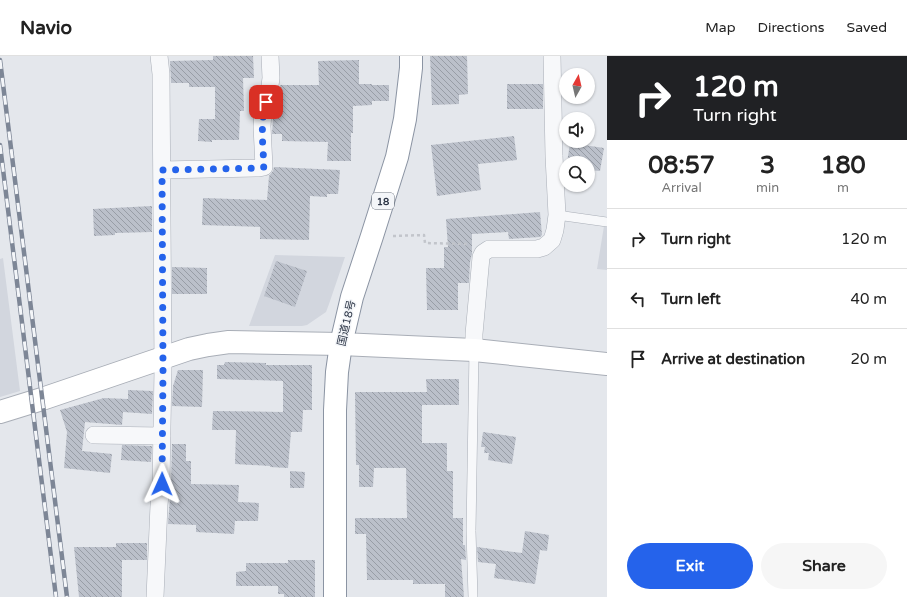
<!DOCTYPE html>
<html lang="en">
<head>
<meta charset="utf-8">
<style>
  :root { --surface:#fff; --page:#f6f6f6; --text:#222; --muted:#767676; --line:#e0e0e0; --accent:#2563eb }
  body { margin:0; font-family:"Varela Round","Noto Sans JP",sans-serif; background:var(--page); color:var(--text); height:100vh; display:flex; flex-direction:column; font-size:15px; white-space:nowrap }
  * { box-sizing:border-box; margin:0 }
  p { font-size:13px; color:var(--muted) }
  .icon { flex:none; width:22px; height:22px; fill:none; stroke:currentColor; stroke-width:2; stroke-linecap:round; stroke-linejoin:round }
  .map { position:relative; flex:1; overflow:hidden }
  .drawer { display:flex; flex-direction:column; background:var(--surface); width:300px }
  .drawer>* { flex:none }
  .banner { background:#202124; color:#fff; overflow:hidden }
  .needle { width:26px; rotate:8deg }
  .fabs { position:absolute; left:559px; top:12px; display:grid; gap:8px }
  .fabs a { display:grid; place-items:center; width:36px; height:36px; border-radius:50%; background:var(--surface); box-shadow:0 1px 3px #0004; font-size:20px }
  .pin { position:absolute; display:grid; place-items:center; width:34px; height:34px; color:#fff; margin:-17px; border-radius:8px; box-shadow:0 2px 6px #0006 }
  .me { position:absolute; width:44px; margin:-22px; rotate:1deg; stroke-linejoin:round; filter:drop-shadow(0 0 3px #0008) }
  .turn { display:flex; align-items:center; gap:14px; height:84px; padding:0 20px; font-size:18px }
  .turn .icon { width:52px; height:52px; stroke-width:2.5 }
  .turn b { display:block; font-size:28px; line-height:34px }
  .eta { display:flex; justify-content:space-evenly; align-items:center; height:68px; text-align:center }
  .eta b { font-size:24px; font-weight:700; line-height:28px }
  .action { display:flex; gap:8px; margin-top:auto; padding:8px 20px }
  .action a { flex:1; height:46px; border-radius:24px; background:var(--accent); color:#fff; font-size:16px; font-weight:700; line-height:46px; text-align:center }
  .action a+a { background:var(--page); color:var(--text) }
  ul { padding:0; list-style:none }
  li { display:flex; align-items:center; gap:12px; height:60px; padding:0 20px; border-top:1px solid var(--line) }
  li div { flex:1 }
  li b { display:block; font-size:15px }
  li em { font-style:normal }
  header { display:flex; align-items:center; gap:24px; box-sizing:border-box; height:56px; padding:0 20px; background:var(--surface); border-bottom:1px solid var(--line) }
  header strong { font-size:19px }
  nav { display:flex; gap:22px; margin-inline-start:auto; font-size:14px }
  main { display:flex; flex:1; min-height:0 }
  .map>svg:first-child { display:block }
  .built { fill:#d2d6de }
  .building { fill:url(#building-back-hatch) }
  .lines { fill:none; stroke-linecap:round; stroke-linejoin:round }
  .lane-casing { stroke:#a9aeb7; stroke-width:10 }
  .street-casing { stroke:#a9aeb7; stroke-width:18 }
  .secondary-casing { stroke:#a9aeb7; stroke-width:24 }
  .highway-casing { stroke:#8b94a3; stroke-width:24 }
  .path { stroke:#c2c5cb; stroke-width:2.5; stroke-dasharray:3 3; stroke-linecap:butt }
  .lane { stroke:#f7f8fa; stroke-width:9 }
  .street { stroke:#f7f8fa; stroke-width:17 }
  .secondary { stroke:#fff; stroke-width:22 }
  .highway { stroke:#fff; stroke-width:22 }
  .rail-casing { stroke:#7d8696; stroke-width:4.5 }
  .rail { stroke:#f4f6f9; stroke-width:3; stroke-dasharray:9; stroke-linecap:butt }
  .route { stroke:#2563eb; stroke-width:7; stroke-dasharray:0 12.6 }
  .labels { text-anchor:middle; stroke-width:3; stroke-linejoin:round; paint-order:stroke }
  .shield { fill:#f4f6f9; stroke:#676e7b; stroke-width:1 }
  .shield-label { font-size:10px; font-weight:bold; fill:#2b3445 }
  .street-label { font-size:11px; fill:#2b3445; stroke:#f4f6f9 }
</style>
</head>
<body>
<header>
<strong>Navio</strong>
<nav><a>Map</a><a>Directions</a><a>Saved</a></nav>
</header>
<main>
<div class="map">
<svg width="607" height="541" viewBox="0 0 607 541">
  <defs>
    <pattern id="building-back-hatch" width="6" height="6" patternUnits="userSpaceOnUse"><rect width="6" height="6" fill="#bbc0ca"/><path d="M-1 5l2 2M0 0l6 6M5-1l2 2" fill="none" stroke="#989da6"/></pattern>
  </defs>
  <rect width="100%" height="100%" fill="#e4e7ec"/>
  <path class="built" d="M604,170H607V214L597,213Z
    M275,199L345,201L329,248L326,256L307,269L302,270H249Z
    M3,202L20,335L0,341V203Z"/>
  <path class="building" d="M213,0H253L254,22H243L244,55H240L239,84H212V86L198,85L199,63H215V31H189V27H171L170,5L213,4Z
    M430,0H467L468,38L459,39V48L432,49Z
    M359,4V28H372V29H389V45H372V49L353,50V77H351V105H327L328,86L282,85V78H272L273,63H276V50L279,40L280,29H319L318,5Z
    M507,28H543V53H507Z
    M514,80L517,104L478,108L481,134L437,140L431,89Z
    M570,87L604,92L600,115L588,114V107H567Z
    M274,111L340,114L338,138H327V141L310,140L309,184L260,183V171L202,169L203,142L267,144L269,120L273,115Z
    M152,150V176L115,177V179L94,180L93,153Z
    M540,156L542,179L540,181L509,183L508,176L472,178V198L470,206L469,227H458V254H427L426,212H444V191H448L446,163Z
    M276,205L307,215L295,251L264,240Z
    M172,211L207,212V238H172Z
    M225,306L266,307V309H312V354H303L302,376H291L288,412L270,411V410L235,408L236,374H212L213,355L283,356V325L217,323V309H224Z
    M178,314H203L202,351L172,350L173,330Z
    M426,323H459V349H422V387H447V415H453V462H463V489H465L466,504L461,503L464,541H445V528H413V524H367L366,478H355V462H407L406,412H374L373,431H359V409H356L355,336H427Z
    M128,334L153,335L152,358L123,356L122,369L85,366L82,395L112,398L110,417L64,412L67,376L60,354L104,342L128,343Z
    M483,376L516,381L512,408L488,404L489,397H484L485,391H481Z
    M172,388H186V405H191V428L239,429L238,446L259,447L258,465H235L234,478L196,476V469L168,468L171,428Z
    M122,389L152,390L151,406L121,404Z
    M290,415L305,416L304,432H290Z
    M525,475L549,479L547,495L540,494L535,528L494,522L496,508L478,506L477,491L522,497Z
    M116,487H147V504H122V541H79L74,491H116Z
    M288,504H315V541H284V538H278V530H236V516L246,515V507H288Z"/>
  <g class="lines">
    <defs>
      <path id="lane" d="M557,159L607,166
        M473,541L471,475L474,294"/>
      <path id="street" d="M162,114L259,112L264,111L262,70L263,56L269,37L271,22L270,0
        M474,294V278L481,201L483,197L489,193H537L544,191L552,184L555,174L557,159L554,100L552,0
        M94,379L162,380
        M155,541L159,449L161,428L163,313L161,18L159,0"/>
      <path id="secondary" d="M0,356L42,343L189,293L208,289L229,286L341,288L474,294L607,308"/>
      <path id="highway" d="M335,541V354L337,316L341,288L352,241L372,180L397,101L405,63L411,12V0"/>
    </defs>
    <use href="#lane" class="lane-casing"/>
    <use href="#street" class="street-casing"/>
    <use href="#secondary" class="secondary-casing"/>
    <use href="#highway" class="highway-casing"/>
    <path class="path" d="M393,180L424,179L425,187L469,188"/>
    <use href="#lane" class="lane"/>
    <use href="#street" class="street"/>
    <use href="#secondary" class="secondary"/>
    <use href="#highway" class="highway"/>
    <defs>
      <path id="rail" d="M0,4L67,541
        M0,89L56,541"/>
    </defs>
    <use href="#rail" class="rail-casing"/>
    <use href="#rail" class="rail"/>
  </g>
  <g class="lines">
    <path class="route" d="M162,428L163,313L162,114L259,112L264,111C263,89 260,67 266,46"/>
  </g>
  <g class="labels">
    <rect class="shield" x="372" y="137" width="22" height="16" rx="3"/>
    <g class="shield-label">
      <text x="383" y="149">18</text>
    </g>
    <g class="street-label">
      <text transform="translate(346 267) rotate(-77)" y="4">国道18号</text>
    </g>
  </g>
</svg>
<div class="fabs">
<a><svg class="needle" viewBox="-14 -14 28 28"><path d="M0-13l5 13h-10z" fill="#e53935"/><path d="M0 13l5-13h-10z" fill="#767676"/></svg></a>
<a><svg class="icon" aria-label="sound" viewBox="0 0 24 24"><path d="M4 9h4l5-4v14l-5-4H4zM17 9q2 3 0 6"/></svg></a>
<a><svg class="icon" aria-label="search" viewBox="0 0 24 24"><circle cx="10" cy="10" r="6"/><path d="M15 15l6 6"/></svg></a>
</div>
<div class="pin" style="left:266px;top:46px;background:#d93025"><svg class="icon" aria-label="arrive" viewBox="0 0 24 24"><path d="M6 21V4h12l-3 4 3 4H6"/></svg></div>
<svg class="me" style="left:162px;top:428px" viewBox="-20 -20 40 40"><path d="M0-17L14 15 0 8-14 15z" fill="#2563eb" stroke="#fff" stroke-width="4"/></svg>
</div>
<section class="drawer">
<div class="banner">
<div class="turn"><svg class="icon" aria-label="right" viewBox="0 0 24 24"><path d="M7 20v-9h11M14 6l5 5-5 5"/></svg><div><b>120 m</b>Turn right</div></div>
</div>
<div class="eta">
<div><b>08:57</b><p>Arrival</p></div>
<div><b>3</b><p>min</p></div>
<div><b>180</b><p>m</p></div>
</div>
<ul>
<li><svg class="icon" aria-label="right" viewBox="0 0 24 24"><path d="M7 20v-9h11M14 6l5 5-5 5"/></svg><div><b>Turn right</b></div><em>120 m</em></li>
<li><svg class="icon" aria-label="left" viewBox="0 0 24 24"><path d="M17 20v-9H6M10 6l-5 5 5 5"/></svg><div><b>Turn left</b></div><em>40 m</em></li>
<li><svg class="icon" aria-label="arrive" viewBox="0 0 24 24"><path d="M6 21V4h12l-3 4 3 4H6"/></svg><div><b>Arrive at destination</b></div><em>20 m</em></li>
</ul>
<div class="action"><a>Exit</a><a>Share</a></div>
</section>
</main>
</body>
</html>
